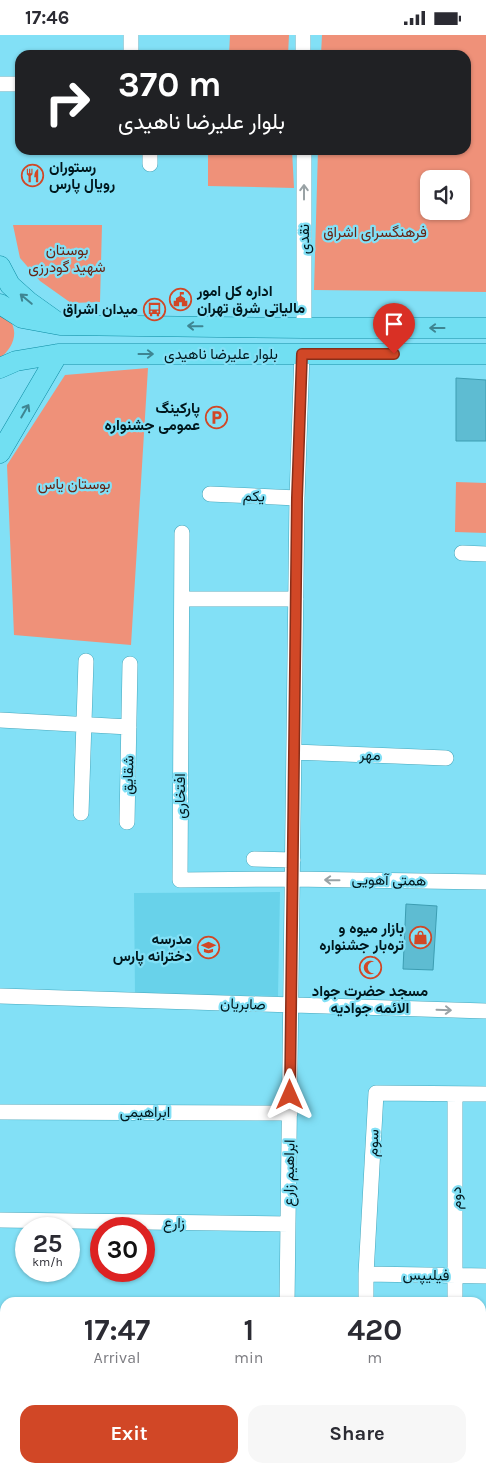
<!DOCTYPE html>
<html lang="en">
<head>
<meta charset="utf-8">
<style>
  :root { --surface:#fff; --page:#f7f7f7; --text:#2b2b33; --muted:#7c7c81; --accent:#d14726 }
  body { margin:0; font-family:Karla,Vazirmatn,sans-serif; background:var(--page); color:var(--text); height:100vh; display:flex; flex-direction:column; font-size:19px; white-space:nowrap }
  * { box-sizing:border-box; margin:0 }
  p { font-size:16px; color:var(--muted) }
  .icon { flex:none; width:28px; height:28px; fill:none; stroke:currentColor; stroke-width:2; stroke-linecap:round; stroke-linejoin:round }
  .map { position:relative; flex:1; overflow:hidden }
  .details { position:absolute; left:0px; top:1262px; width:486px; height:176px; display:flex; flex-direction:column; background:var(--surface); border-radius:15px 15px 0 0; box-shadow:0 1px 4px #0004 }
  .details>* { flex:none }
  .guide { position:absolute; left:15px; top:15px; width:456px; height:105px; border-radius:15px; box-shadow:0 1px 4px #0004; background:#202124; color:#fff; overflow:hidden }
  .buttons { position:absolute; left:420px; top:135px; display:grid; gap:10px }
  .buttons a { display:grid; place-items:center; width:50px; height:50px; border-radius:10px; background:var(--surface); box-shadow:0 1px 4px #0004; font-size:25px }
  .speed { position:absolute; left:15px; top:1182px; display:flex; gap:10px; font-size:25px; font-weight:700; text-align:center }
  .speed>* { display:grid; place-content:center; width:65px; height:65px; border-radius:50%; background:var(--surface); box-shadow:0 1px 4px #0004; line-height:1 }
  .speed small { font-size:12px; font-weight:400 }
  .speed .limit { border:8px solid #d22; background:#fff; color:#111 }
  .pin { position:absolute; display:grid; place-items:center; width:42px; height:42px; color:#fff; margin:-51px -21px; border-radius:50% 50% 50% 0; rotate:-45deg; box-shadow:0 0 5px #0007 }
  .pin .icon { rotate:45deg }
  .me { position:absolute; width:55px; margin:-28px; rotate:0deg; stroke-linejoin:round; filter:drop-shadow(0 0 4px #0008) }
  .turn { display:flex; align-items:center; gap:18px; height:105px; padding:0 20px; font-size:22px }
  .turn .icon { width:65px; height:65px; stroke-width:2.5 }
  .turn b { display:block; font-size:35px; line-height:42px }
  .eta { display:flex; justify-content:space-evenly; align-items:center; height:85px; text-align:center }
  .eta b { font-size:30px; font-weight:700; line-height:35px }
  .primary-button { display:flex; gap:10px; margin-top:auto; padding:10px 20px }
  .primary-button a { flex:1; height:58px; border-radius:15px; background:var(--accent); color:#fff; font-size:20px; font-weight:700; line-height:58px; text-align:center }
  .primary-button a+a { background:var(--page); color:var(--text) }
  .status { display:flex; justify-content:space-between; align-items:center; height:35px; padding:0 25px; background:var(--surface); direction:ltr }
  .status svg { height:14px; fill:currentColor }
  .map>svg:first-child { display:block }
  .built { fill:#68d2ea }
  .green { fill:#ef9179; fill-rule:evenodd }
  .building { fill:#5ebcd2; stroke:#3c9db2 }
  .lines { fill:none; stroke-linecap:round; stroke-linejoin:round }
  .minor-casing { stroke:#47a7bc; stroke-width:16 }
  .major-casing { stroke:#0c8ba2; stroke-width:21 }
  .minor { stroke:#fff; stroke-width:15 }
  .major { stroke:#71dff2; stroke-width:20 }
  .oneway { stroke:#99a2a5 }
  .oneway2 { stroke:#3e8592 }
  .route-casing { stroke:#882e19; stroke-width:12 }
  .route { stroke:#d14726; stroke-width:9 }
  .labels { text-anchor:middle; stroke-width:4.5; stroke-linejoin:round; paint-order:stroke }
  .poi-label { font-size:15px; font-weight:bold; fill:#00171d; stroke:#82e0f6; text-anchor:end }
  .park-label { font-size:15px; fill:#672414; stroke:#82e0f6 }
  .street-label { font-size:15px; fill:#00171d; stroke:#82e0f6 }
</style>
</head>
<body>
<div class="status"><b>17:46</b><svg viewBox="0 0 49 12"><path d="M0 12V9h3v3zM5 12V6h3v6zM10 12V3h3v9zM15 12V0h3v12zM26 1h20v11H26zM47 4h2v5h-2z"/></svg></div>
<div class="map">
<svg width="486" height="1438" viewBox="0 0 486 1438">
  <rect width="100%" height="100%" fill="#82e0f6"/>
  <path class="built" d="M280,857L278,961L135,959L134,858Z"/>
  <path class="green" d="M230,0H289L288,20H229Z
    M322,0H486V257L314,255L318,115H466V20H321ZM429,144H461V176H429Z
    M208,115H292L294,153L208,151Z
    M13,190H102L100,267L71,268L40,246L20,223Z
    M0,276C3,279 7,281 9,284C20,298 12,314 0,323Z
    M148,333L131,610L14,600L7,430L65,340Z
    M456,447L486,448V498L455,497Z"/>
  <path class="building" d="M456,343L486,345V406H456Z
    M406,869L437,871L433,935L403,934Z"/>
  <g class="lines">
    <defs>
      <path id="minor" d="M303,0V20
        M131,20V0
        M0,49H20
        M304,115V293
        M150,129V115
        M210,459L297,463
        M182,498L180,845L292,844L486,847
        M462,518L486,519
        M182,564H296
        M0,685L129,692
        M294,717L446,723
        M81,778L86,626
        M127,787L130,629
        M254,824L293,825
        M0,961L486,976
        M455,1059V1268
        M0,1077L290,1078
        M0,1185L288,1189
        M366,1239L486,1241
        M287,1268L297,463L302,319
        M366,1268V1239L376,1058L486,1059
        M0,1293H5
        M481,1401H486
        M0,1408H5
        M285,1438V1434"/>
      <path id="major" d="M0,231L10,250L29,267L57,287
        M0,269L22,283L60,290L304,293H486
        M0,333L16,326L58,319H486
        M0,418L58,319"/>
    </defs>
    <use href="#minor" class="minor-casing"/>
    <use href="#major" class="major-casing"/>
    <use href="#minor" class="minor"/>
    <use href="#major" class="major"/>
  </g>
  <defs><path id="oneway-shaft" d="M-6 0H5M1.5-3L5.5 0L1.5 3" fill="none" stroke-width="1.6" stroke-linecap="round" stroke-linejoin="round" transform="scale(1.25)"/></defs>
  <g class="oneway">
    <use href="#oneway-shaft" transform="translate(304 157) rotate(-90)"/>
    <use href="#oneway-shaft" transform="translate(332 845) rotate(-179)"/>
    <use href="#oneway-shaft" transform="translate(444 975) rotate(2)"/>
  </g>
  <g class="oneway2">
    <use href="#oneway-shaft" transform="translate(26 264) rotate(-140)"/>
    <use href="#oneway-shaft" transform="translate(195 291) rotate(-179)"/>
    <use href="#oneway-shaft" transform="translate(437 293) rotate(180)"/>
    <use href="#oneway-shaft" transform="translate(146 319)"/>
    <use href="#oneway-shaft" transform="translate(25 376) rotate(-60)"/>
  </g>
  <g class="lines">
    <defs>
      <path id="route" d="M290,1060L297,463L302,319H394"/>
    </defs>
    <use href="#route" class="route-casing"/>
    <use href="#route" class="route"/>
  </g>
  <defs>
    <symbol id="restaurant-ring" viewBox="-11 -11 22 22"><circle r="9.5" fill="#82e0f6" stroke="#d14726" stroke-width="1.5"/><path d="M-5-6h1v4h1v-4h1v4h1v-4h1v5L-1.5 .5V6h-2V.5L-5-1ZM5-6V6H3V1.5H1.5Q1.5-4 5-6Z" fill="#d14726"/></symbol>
    <symbol id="civic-ring" viewBox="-11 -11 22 22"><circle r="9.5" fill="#82e0f6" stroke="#d14726" stroke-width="1.5"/><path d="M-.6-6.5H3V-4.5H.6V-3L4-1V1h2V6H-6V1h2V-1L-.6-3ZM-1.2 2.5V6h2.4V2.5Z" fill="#d14726"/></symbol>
    <symbol id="bus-ring" viewBox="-11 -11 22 22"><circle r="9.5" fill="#82e0f6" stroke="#d14726" stroke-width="1.5"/><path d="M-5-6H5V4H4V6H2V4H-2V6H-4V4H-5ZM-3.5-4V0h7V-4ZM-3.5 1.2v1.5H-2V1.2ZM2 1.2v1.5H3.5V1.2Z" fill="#d14726"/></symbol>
    <symbol id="parking-ring" viewBox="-11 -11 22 22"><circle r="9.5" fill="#82e0f6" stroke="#d14726" stroke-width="1.5"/><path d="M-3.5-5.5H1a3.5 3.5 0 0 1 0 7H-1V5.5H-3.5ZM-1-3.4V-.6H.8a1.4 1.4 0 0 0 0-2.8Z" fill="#d14726"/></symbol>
    <symbol id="shop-ring" viewBox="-11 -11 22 22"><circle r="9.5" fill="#82e0f6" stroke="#d14726" stroke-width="1.5"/><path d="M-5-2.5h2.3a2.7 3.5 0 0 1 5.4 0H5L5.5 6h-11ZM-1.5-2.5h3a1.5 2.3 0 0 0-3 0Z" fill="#d14726"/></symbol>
    <symbol id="school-ring" viewBox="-11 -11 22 22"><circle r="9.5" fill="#82e0f6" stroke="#d14726" stroke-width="1.5"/><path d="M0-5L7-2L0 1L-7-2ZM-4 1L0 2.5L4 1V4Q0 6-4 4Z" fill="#d14726"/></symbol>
    <symbol id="mosque-ring" viewBox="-11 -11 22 22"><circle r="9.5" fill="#82e0f6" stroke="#d14726" stroke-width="1.5"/><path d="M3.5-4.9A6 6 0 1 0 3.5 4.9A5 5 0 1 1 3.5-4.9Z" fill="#d14726"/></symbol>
  </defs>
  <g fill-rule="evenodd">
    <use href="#restaurant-ring" x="20" y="128" width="25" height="25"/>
    <use href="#civic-ring" x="168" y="252" width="25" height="25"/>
    <use href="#bus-ring" x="142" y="262" width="25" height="25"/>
    <use href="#parking-ring" x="204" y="370" width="25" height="25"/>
    <use href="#shop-ring" x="408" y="890" width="25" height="25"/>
    <use href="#school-ring" x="196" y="900" width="25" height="25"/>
    <use href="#mosque-ring" x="358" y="920" width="25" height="25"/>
  </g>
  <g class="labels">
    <g class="poi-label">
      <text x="49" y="137" text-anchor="start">رستوران<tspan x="49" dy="17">رویال پارس</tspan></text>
      <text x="197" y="261" text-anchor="start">اداره کل امور<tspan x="197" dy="17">مالیاتی شرق تهران</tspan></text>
      <text x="138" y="279">میدان اشراق</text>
      <text x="200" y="378">پارکینگ<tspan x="200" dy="17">عمومی جشنواره</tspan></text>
      <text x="404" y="898">بازار میوه و<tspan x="404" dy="17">تره‌بار جشنواره</tspan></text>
      <text x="192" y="909">مدرسه<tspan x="192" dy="17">دخترانه پارس</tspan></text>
      <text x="370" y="961" text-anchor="middle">مسجد حضرت جواد<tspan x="370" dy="17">الائمه جوادیه</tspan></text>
    </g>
    <g class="park-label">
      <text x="375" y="202">فرهنگسرای اشراق</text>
      <text x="67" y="220">بوستان<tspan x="67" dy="17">شهید گودرزی</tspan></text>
      <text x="74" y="454">بوستان یاس</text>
    </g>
    <g class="street-label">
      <text transform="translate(304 204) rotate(-90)" y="5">نقدی</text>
      <text x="221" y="324">بلوار علیرضا ناهیدی</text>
      <text transform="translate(254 461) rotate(3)" y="5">یکم</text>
      <text transform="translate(370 720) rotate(2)" y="5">مهر</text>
      <text transform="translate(128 740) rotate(-89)" y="5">شقایق</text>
      <text transform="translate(180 761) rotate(-90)" y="5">افتخاری</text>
      <text transform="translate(389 845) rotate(1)" y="5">همتی آهویی</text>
      <text transform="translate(243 969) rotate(2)" y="5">صابریان</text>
      <text x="145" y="1082">ابراهیمی</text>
      <text transform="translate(373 1108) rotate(-87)" y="5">سوم</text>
      <text transform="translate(289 1138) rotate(-89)" y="5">ابراهیم زارع</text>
      <text transform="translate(456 1163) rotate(-90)" y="5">دوم</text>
      <text transform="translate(174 1188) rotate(1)" y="5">زارع</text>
      <text transform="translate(426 1240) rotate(1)" y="5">فیلیپس</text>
    </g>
  </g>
</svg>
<div class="buttons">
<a><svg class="icon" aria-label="sound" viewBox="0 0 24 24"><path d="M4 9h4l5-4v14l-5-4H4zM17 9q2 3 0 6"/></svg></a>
</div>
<div class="speed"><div>25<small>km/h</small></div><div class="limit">30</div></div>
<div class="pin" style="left:394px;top:319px;background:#d93025"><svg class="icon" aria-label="arrive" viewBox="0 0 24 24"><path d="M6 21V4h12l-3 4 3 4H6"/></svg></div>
<svg class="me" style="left:290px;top:1060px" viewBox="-20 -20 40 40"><path d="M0-17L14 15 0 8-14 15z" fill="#d14726" stroke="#fff" stroke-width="4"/></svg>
<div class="guide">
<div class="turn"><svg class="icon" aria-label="right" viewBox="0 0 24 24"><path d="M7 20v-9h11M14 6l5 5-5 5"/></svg><div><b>370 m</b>بلوار علیرضا ناهیدی</div></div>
</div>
<section class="details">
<div class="eta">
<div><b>17:47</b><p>Arrival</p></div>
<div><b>1</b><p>min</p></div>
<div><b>420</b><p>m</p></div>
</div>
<div class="primary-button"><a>Exit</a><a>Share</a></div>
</section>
</div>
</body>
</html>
